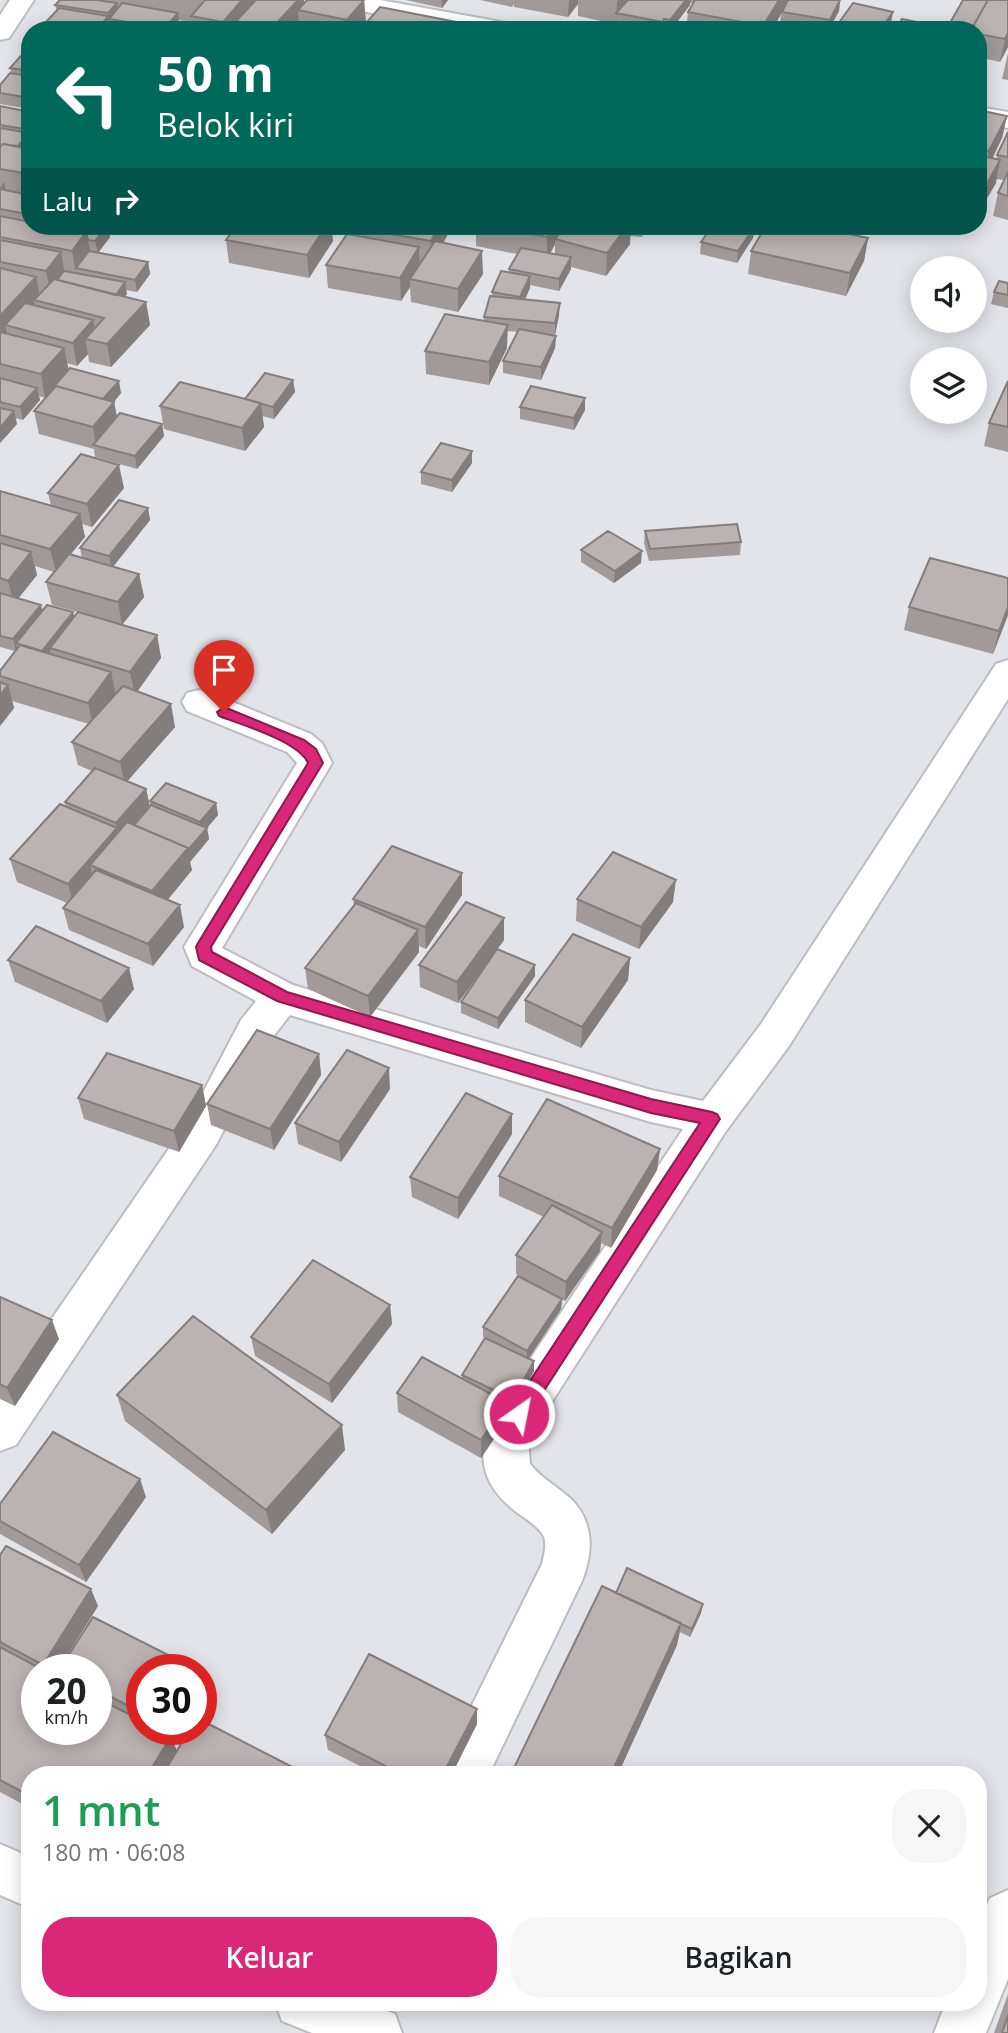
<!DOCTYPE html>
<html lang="id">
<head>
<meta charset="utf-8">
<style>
  :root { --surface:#fff; --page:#f6f6f6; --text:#202124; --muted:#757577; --accent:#db2777 }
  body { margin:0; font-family:"Open Sans",sans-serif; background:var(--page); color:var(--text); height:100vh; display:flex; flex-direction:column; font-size:26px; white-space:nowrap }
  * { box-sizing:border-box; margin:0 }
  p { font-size:23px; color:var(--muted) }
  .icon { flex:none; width:38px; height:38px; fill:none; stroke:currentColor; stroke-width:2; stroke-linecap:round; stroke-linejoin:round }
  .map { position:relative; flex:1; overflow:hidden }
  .side { position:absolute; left:21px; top:1766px; width:966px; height:245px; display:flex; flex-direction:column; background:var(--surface); border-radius:28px; box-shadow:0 4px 18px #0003 }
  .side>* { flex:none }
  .top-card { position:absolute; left:21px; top:21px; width:966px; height:214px; border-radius:28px; box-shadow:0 4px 18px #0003; background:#00695c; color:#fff; overflow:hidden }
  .tools { position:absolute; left:910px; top:256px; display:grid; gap:14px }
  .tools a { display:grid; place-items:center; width:77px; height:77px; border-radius:50%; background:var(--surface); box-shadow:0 4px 18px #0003; font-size:35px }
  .speed { position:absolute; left:21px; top:1654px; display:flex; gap:14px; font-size:35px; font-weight:700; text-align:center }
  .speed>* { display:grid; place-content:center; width:91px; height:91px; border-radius:50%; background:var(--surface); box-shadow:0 4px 18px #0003; line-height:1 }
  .speed small { font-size:18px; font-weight:400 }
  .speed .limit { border:10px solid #d22; background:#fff; color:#111 }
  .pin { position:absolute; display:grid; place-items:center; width:60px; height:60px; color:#fff; margin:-72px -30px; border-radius:50% 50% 50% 0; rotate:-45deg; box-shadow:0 0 7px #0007 }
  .pin .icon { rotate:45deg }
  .me { position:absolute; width:77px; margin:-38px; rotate:33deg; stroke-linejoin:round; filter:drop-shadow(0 0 5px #0008) }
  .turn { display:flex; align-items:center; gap:24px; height:147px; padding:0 21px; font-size:32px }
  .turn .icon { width:91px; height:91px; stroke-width:2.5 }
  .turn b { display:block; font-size:49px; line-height:60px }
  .then { display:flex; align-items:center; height:66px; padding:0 21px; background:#0003; gap:14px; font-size:26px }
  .round { display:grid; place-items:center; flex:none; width:74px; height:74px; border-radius:28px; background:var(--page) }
  .headline { display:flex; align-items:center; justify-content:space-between; height:119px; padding:0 21px }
  h1 { font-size:42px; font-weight:600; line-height:52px; color:#1e9e55 }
  .action { display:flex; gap:14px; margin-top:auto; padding:14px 21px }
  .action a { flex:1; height:80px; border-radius:28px; background:var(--accent); color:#fff; font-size:28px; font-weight:600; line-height:80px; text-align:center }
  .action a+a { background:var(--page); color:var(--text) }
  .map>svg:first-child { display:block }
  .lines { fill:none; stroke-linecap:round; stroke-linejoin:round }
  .minor-casing { stroke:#bcbcc2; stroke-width:4 }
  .highway-casing { stroke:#bcbcc2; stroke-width:4 }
  .minor { fill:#fff; fill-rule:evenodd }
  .highway { fill:#fff; fill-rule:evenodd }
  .wall { fill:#a19a98; fill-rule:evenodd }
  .shaded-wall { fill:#837d7c }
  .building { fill:#bbb3b1; stroke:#837d7c; stroke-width:2 }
  .route { fill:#db2777; stroke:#8e194d; stroke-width:2 }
</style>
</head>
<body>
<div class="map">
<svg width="1008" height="2033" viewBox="0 0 1008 2033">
  <rect width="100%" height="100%" fill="#e3e3ea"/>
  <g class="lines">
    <defs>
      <path id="minor" d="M327,0H380L507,23L516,25L519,30H465L339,7L330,5Z
        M978,107L1008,112V128L978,123Z
        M1008,660V699L789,1046L726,1131L528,1439L530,1464C542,1479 558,1487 572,1500C595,1524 593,1555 581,1583L489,1774H438L542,1564C544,1555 547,1545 544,1537C539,1526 524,1518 515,1511C472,1477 478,1442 503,1400L683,1129L651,1122L290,1015L269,1042L216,1145L16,1445L0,1451V1394L188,1121L241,1020L256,1001L192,966L184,947L297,763L287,752L187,711L182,702L187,693L199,690L211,693L311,734L322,743L332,763L222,948L293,985L651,1090L703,1101L761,1024L996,664Z
        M0,1844L30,1857V1908L0,1895Z
        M1008,1890V1979L986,2033H934L946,2002H978V1925L990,1898Z
        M275,2002H365L395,2014L402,2033H312L282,2021Z"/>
      <path id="highway" d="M10,0H34L9,38L0,40V15Z"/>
    </defs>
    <use href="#minor" class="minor-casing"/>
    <use href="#highway" class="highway-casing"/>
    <use href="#minor" class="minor"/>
    <use href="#highway" class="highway"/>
  </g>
  <path class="wall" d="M58,0H304V3L364,0L366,23L359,30H192L191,22L179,20V24L175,30H45L44,24L57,11L55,5L58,2Z
    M406,0H448L442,8Z
    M480,0H840L839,11L829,30H815L780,23L781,14L772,30H686L688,12L693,3H690V5L671,30H643L578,16V4L568,17L514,7V4L512,7Z
    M1008,0V47L1000,62L978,57V30Z
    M456,22V30H367L366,23Z
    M30,47V109L0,104V85L11,73L10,68Z
    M1008,53V80L1002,79Z
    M0,106L30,112V226H124L117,235L110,233V237L98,253L148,262L150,274L137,292L126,290L127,294L125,297L146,302L150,325L111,367L89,362L88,354L77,366L67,363L68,370L121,393L114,402L117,416L162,424L164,436L137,469L95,457L94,449L39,434L34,411L45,398L39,396L40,400L23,420L15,418L17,424L0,443Z
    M978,110L1007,116L1002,138L992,158L996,159L1008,132V220L993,216L998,193L1004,180L996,179V183L983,205L978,204Z
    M363,226H448V234L443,243L483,274L458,312L411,302L410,287L401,301L328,288L326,265L361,236V229Z
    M476,226H562V231L566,226H646L642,237L630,236V244L606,276L571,267V269L559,291L530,285V288L525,300L559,315L555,335L556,336L555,348L541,380L503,373V361L518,332L507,331V348L489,385L426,374L425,351L484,321V317L492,297V292L509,272V269L517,254L476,246ZM555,244V254L550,253Z
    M755,226L753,238L737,263L700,254L701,242Z
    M766,226H851L848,234L868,238L864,261L846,296L748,274L751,251Z
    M896,226H931L926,233Z
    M226,240L333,241L309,278L229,263Z
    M1008,283V308L991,304L994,292Z
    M293,380L295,392L274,419L262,416L264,427L245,451L164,429L160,406L245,399Z
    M1008,381V452L984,446L989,423Z
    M520,407L585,410L574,430L520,419Z
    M472,451V463L452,492L421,484V472Z
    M124,488L92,527L82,524L85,537L70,555L82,558L80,548L148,508L150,520L113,567L139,574L144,597L122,625L157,635L161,658L137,691L175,727L127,781L146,789L150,807V801L216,803L218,815L207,828L209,839L190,862L192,870L167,900L184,927L153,966L69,930L63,908L67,903L17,882L10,859L66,806L65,802L92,771L78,765L72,742L89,724L12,701L14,708L0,726V671L15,651L0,647V491L51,506L48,493ZM35,566L54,572L46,582L52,605L78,612L74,617L73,612L42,610L18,598L37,575Z
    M645,531L741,542L740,555L649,561L644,543Z
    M581,550L641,563L614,583L581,562Z
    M909,607L1008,615L993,654L904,630Z
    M462,873V895L426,949L419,946V952L370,1017L308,989L305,968L354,906L353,899Z
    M577,899L673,902L639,949L576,921Z
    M504,940L458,1003L420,987L419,965Z
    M630,958L628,980L581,1048L525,1022V1000Z
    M8,960L134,989L107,1023L15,982Z
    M535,965V976L498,1029L461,1013V1002Z
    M319,1054L321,1075L274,1150L211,1125L207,1104Z
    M202,1085L206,1106L179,1152L84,1119L78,1098Z
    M390,1089L341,1162L298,1144L295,1123Z
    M512,1114V1134L458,1219L412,1197L410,1177Z
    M660,1149L657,1170L611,1248L601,1243L600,1251L565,1301L562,1299L561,1309L529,1358L534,1361V1371L513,1409L506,1405V1421L481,1458L398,1412L397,1393L462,1379V1375L486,1338L483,1337V1327L551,1293L516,1274V1255L544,1217L499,1196V1176Z
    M0,1297L59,1339L15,1406L0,1399Z
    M390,1305L392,1324L332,1403L255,1356L251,1337Z
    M117,1395L345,1450L272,1534L125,1421Z
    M146,1497L86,1582L0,1534V1504Z
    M0,1555L98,1606L58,1670H37L96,1729V1670L174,1658L178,1670H142V1729L177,1752L30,1774V1808L0,1792Z
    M616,1593L701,1613L690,1637L680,1632L677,1645L618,1774H511Z
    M477,1709V1724L452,1774H376L328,1750L325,1735Z
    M1008,1994V2033H994Z"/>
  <path class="shaded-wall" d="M242,0H257L236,21L237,30H224L223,22Z
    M298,0H304L305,12L298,10L299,24L293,30H272V28Z
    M364,0L366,23L359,30H347V20Z
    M442,0H448L442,8Z
    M569,0H578V4L568,17Z
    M618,0H632L616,13V23L617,1Z
    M686,0H691L690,5L671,30H669L670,20Z
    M779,0H790L782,12L781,14L772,30H763V26Z
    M840,0L839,11L828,30L830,20Z
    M117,3L119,15L109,19L108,13Z
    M893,12L891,23L886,30H880Z
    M178,13L179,24L175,30H165V28Z
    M108,16L110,28L109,30H97Z
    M456,22V30H449Z
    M1008,33V47L1000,62L1005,39Z
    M1007,116L1002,138L985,174L989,151Z
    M29,133L30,147L24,146L25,152L16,148Z
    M1000,160L996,183L983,205L988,182Z
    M4,182L7,194L0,203V188Z
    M30,211V226L32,237L27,214Z
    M107,226H108L110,237L98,253L95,241Z
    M116,226H124L117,235Z
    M326,226H332L333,241L309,278L307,255Z
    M439,226H448V234L432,264L431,241Z
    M553,226H562V231L555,239V244L547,260V237Z
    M627,226H631L630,244L606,276L607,253Z
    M643,226H646L642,237Z
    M755,226L753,238L737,263L738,251Z
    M848,226H851V229L844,242L846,230Z
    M86,232L91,255L76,268V274L72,251Z
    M868,238L864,261L846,296L850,273Z
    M419,247L420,270L410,279V287L401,301L400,278Z
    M482,251L483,274L458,312V289Z
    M61,252L65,275L51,294L46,271Z
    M571,257V269L559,291V279Z
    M148,262L150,274L137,292L135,280Z
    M530,276V288L520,309V297Z
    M36,277L41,300H34L35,306L5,325L8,336L3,341L0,328V316Z
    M125,282L127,294L114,311L112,299Z
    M146,302L150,325L111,367L107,344Z
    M560,303L559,315L555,335V323Z
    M93,320L97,342L85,339L88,354L77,366L73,343Z
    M508,325L507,348L489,385V362Z
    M556,336L555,348L541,380V367Z
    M64,348L69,371L45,398L41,374Z
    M293,380L295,392L274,419L273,407Z
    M119,381L121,393L101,417L98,405Z
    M37,388L40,400L23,420L20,407Z
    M585,398V410L574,430V418Z
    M114,402L118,425L96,446L93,427Z
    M261,403L264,427L245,451L242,428Z
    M14,411L17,424L0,443V428Z
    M162,424L164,436L137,469L135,456Z
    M472,451V463L452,492V480Z
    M119,465L124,488L92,527L87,504Z
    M148,508L150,520L112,568L109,556Z
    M80,514L85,537L56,572L50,549Z
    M642,551L641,563L614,583L615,571Z
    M31,552L37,575L14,604L8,581Z
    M139,574L144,597L122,625L118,602Z
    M41,605L44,617L16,643L18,649L16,651L13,639Z
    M1008,607V615L993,654L999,631Z
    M73,612L76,624L50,648L51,655L45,663L42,651Z
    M157,635L161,658L135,695L130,672Z
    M111,672L116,695L93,725L88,703Z
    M8,685L14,708L0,726V695Z
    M171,704L175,727L125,784L120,762Z
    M146,789L151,811L121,845L116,823Z
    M216,803L218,815L207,828L209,839L190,862L192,870L157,913L152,891L188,848L202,834L200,822Z
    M117,828L122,850L90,865L94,882L74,906L68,884Z
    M462,873V895L426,949L425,927Z
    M676,880L673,902L639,949L641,927Z
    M180,905L184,927L153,966L148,944Z
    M504,918V940L458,1003L457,982Z
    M418,930L419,952L370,1017L368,996Z
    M630,958L628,980L581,1048L582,1027Z
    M535,965V976L498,1029V1018Z
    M129,968L134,989L107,1023L101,1001Z
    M319,1054L321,1075L274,1150L270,1129Z
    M389,1068L390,1089L341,1162L339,1142Z
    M202,1085L206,1106L179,1152L174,1131Z
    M512,1114V1134L458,1219V1198Z
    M660,1149L657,1170L611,1248L612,1228Z
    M602,1232L600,1251L565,1301L566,1282Z
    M562,1299L561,1309L527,1361V1351Z
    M390,1305L392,1324L332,1403L329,1384Z
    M52,1320L59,1339L15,1406L7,1388Z
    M534,1361V1371L513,1409V1399Z
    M506,1402V1421L481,1458V1440Z
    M342,1425L345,1450L272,1534L266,1510Z
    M140,1479L146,1497L86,1582L79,1565Z
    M91,1589L98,1606L58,1670H45L43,1665Z
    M703,1604L701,1613L690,1637L692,1629Z
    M681,1623L677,1645L618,1774H611Z
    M174,1658L178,1670H167Z
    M477,1709V1724L452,1774H443Z
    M171,1736L179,1756L168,1774H148Z"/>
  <path class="building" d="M60,0H96L117,3L108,13L55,5Z
    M205,0H242L223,22L191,16Z
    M256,0H298L272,28L236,21Z
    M307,0H364L347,20L298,10Z
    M628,0H686L670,20L664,19L663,22L616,13Z
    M695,0H779L763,26L688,12Z
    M788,0H840L830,20L782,12Z
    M963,0H988L971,30H946Z
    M988,0H1008V33L1005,39L978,34V30H971Z
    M122,3L178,13L165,28L109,19Z
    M853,3L893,12L880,30H848L836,27Z
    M380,7L456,22L449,30H402L366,23Z
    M59,8L108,16L97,30H77L44,24Z
    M902,19L936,26L933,30H895Z
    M296,24L327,30H291Z
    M118,26L142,30H125L116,28Z
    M110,27L125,30H107Z
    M29,47L30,71L10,68Z
    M10,73L30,76V98L0,93V85Z
    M0,106L30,112V130L0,125Z
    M978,110L1007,116L989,151L978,149Z
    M0,128L29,133L18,146L3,144L1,146L0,145Z
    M1008,132V157L997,155Z
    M30,139V147L24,146Z
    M3,144L30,149V174L0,169V147Z
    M978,155L1000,160L988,182L978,180Z
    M1008,172V196L998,193Z
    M0,189L30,195V211L27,214L0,209Z
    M0,216L30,222V226H52L86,232L72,251L0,237Z
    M52,226H107L95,241L88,240L86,232Z
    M236,226H326L307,255L226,240Z
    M363,226H439L431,241L361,229Z
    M488,226H553L547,237Z
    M566,226H627L607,253L555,239Z
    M712,226H755L738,251L701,242Z
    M766,226H811L868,238L850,273L751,251Z
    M827,226H848L846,230Z
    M347,234L419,247L400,278L326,265Z
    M0,240L61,252L46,271L0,262Z
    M435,241L482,251L458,289L410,279Z
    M521,248L571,257L559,279L509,269Z
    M89,251L148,262L135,280L76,268Z
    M0,268L36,277L0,316Z
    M64,271L125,282L116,295L57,280Z
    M501,271L530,276L520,297L492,292Z
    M54,279L146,302L107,344L85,339L104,318L34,300Z
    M999,281L1008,283V295L994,292Z
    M490,296L560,303L555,323L484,317Z
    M25,303L93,320L73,343L5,325Z
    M445,314L508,325L489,362L425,351Z
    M519,329L556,336L541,367L503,361Z
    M0,332L64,348L41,374L0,364Z
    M70,368L119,381L103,399L56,386L50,392H49Z
    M265,373L293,380L273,407L245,399Z
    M0,378L37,388L20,407L0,402Z
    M1008,381V427L989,423Z
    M180,382L261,403L242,428L160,406Z
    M56,386L114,402L93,427L34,411Z
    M531,386L585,398L574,418L520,407Z
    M0,408L14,411L0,428Z
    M120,413L162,424L135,456L93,445Z
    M441,443L472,451L452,480L421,472Z
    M81,454L119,465L87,504L48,493Z
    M0,491L80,514L50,549L0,535Z
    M119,500L148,508L109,556L80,548Z
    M737,524L741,542L650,549L645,531Z
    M608,531L642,551L615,571L581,550Z
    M0,543L31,552L8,581L0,578Z
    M69,554L139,574L118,602L46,582Z
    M930,558L1008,578V607L999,631L909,607Z
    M0,593L41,605L13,639L0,636Z
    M47,605L73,612L42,651L16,643Z
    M78,612L157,635L130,672L50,648Z
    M20,645L111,672L88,703L0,676V671Z
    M0,682L8,685L0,695Z
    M123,686L171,704L120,762L72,742Z
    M95,768L146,789L116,823L65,802Z
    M166,783L216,803L200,822L150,801Z
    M60,804L117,828L68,884L10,859Z
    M151,805L207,828L188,850V848L134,825Z
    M127,822L188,848L152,891L90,865Z
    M392,846L462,873L425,927L353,899Z
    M613,852L676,880L641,927L577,899Z
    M96,870L180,905L148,944L63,908Z
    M466,902L504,918L457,982L419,965Z
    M356,903L418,930L368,996L305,968Z
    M36,926L129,968L101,1001L8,960Z
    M573,934L630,958L582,1027L525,1000Z
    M497,949L535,965L498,1018L461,1002Z
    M257,1030L319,1054L270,1129L207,1104Z
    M347,1050L389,1068L339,1142L295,1123Z
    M107,1053L202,1085L174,1131L78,1098Z
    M466,1093L512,1114L458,1198L410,1177Z
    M547,1099L660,1149L612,1228L499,1176Z
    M552,1205L602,1232L566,1282L516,1255Z
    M313,1260L390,1305L329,1384L251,1337Z
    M518,1276L562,1299L527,1351L483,1327Z
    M0,1297L52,1320L7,1388L0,1384Z
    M193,1316L342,1425L266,1510L117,1395Z
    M485,1338L534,1361L513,1399L462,1375Z
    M422,1357L506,1402L481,1440L397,1393Z
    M53,1432L140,1479L79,1565L0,1521V1504Z
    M6,1546L91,1589L43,1665L0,1642V1555Z
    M627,1568L703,1604L692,1629L616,1593Z
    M602,1586L681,1623L611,1774H511Z
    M93,1617L174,1658L167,1670H142V1710L140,1712L96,1689V1670H59Z
    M0,1647L43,1670H37V1729H96V1697L142,1721V1729H157L171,1736L148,1774H30V1796L0,1780Z
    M369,1654L477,1709L443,1774H401L325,1735Z
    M201,1720L306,1774H163L190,1729H201Z
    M1008,2015V2033H1002Z"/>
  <path class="route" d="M224,707L304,740L316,749L323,763L211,947L212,952L287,992L651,1099L712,1112L717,1114L720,1119L525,1420L519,1422L512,1420L510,1414L512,1408L700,1123L651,1113L277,1001L199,960L196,947L198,943L308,763C298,741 242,725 219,716L217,712Z"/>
</svg>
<div class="tools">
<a><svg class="icon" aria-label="sound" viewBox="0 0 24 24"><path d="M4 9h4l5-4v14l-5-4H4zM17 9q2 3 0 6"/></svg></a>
<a><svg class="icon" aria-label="layers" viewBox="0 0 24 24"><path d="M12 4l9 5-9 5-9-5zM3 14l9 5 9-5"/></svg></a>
</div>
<div class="speed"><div>20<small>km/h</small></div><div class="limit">30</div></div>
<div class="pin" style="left:224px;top:712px;background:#d93025"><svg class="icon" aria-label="arrive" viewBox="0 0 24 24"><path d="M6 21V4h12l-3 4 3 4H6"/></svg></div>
<svg class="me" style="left:519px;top:1414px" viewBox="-20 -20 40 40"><circle r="17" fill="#db2777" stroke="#fff" stroke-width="3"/><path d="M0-11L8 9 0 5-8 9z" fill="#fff"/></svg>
<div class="top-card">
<div class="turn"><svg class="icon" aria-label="left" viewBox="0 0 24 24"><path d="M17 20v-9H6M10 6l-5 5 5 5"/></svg><div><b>50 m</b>Belok kiri</div></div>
<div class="then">Lalu<svg class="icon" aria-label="right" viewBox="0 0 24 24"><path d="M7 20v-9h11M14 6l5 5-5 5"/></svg></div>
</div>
<section class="side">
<div class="headline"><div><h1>1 mnt</h1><p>180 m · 06:08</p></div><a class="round"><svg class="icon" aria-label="close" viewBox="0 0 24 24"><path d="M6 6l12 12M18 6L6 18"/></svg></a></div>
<div class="action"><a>Keluar</a><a>Bagikan</a></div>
</section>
</div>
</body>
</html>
